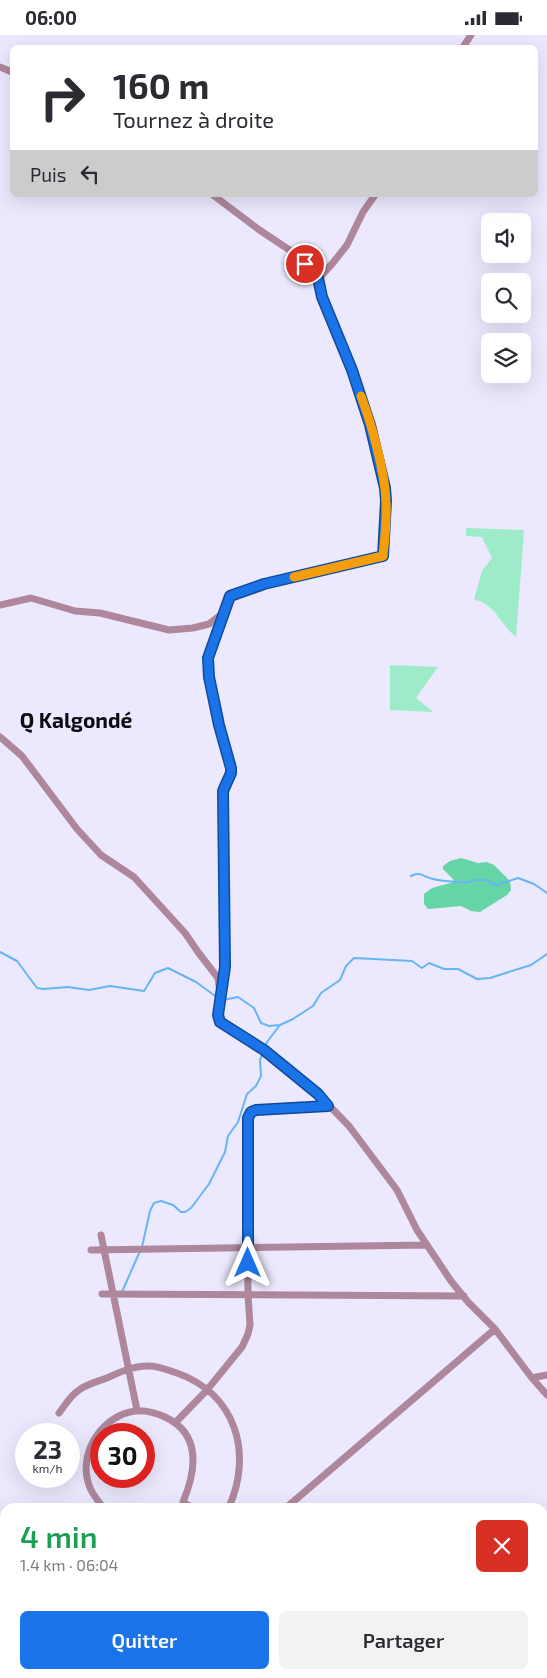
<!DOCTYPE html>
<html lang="fr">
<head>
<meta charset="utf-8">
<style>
  :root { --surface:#fff; --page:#f2f2f3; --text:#2b2b33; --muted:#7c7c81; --accent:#1a73e8 }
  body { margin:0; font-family:"Exo 2",sans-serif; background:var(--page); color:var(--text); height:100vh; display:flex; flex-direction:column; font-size:19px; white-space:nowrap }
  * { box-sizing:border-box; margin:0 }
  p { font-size:16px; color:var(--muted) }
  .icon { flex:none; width:28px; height:28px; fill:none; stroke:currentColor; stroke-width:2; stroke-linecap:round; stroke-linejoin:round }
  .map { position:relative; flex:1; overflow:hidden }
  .drawer { position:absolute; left:0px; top:1468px; width:548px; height:176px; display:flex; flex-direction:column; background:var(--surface); border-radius:15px 15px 0 0; box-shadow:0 5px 20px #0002 }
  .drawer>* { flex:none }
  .top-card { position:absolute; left:10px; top:10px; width:528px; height:152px; border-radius:8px; box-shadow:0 5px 20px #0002; background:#fff; color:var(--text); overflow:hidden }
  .tools { position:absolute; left:481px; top:178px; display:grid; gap:10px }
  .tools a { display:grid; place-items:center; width:50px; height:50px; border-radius:8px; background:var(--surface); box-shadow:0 5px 20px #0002; font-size:25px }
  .speed { position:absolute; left:15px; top:1388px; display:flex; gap:10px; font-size:25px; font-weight:700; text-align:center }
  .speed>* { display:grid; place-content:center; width:65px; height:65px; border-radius:50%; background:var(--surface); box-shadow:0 5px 20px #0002; line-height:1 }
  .speed small { font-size:12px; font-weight:400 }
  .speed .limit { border:8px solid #d22; background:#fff; color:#111 }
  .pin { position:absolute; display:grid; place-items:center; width:42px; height:42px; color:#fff; margin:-21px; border:2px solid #fff; border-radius:50%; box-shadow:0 1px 5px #0007 }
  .me { position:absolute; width:55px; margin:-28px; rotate:0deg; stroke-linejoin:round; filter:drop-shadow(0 0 4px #0008) }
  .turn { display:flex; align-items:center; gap:18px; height:105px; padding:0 20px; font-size:22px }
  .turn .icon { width:65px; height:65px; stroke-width:2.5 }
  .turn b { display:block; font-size:35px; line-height:42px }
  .then { display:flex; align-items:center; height:48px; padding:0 20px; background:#0003; gap:10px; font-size:19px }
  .round { display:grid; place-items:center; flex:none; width:52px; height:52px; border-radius:8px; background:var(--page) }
  .summary { display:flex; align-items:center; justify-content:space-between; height:85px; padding:0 20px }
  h1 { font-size:30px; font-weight:600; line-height:38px; color:#1e9e55 }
  .primary-button { display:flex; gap:10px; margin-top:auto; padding:10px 20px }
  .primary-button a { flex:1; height:58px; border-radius:8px; background:var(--accent); color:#fff; font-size:20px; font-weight:600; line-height:58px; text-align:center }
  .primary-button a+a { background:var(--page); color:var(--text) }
  .status { display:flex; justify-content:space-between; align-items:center; height:35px; padding:0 25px; background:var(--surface); direction:ltr }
  .status svg { height:14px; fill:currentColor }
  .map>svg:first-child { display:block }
  .built { fill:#e1daf7 }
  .green { fill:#9debc8 }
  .forest { fill:#65d4a7 }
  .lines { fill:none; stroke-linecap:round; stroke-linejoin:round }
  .stream { stroke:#66b5f5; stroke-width:2 }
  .street { stroke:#ae879c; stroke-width:7 }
  .secondary { stroke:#8e5776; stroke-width:10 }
  .route-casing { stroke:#114b97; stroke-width:12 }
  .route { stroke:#1a73e8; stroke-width:9 }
  .slow { stroke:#f59e0b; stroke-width:9 }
  .labels { text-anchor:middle; stroke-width:4; stroke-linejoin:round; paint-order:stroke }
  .quarter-label { font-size:21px; font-weight:bold; fill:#0c0a11; stroke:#ece8fd }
</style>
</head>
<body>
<div class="status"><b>06:00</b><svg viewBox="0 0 49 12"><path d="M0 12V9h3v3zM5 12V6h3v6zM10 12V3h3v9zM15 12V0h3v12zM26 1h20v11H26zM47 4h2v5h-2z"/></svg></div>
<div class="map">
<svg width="547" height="1643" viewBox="0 0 547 1643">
  <rect width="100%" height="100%" fill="#ece8fd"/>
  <path class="built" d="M5,1551V1639H44L41,1643H0V1554Z"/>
  <path class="green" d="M466,493L524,495L516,602C499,588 497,571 474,564L482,536L492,523L482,502L466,501Z
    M390,630L438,632L416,663L433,677L390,675Z"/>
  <path class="forest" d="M461,823L478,828L487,827L494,830L510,846L511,855L507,860L480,877L471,876L461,871L428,874L424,869V859L432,853L454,847L453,844L443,834V831L450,826Z"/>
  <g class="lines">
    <path class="stream" d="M411,841C421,836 423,842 433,844C441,846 450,846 457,847C475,850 475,838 496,850L518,843L534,849L547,858
      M0,917L17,926L37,953L43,954L68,952L89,955L110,951L144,956L155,938L168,933L196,947L218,963
      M223,965L238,962L254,973L261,988L269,991L280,990L293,984L313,971L321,958L340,945L346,931L354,923L412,926L422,933L429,928L444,934H458L477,944L490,943L531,930L547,919
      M264,1013L267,1007L280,990
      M142,1212L150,1176L154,1168L161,1166L173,1170L181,1177H185L191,1173L209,1149L225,1117L228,1101L238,1087L247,1059L256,1051L261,1041L260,1025L263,1018
      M122,1257L140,1216"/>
    <path class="street" d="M463,12L471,0
      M0,32L12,37
      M319,243L332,229L347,210L363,177L375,160
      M0,570L31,563L75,576L100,578L169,595L193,593L209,589L223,578L230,561L264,549L383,521L386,466L377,417L363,365L322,262L319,243L291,216L258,194L213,160
      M0,702L22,721L77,794L101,820L134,842L185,898L198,917L218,943L221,965L218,980L220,987L264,1015L298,1042L318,1059L349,1091L397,1155L417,1195L451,1246L468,1267L495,1294L532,1343L547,1360
      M221,955L224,946L225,932L223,756L231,738V733L219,690L208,623L218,599L223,579
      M101,1200L137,1375
      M91,1215L427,1210
      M102,1259L464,1261
      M532,1343L547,1340
      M59,1378C65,1370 71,1360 79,1355C87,1349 99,1346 107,1343C120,1337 133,1331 147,1331C156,1330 168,1335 177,1338C236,1359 253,1418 229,1472
      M175,1388L207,1355L242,1312L248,1299L250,1290L248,1260L247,1083L251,1077L256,1075L328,1071
      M103,1472C97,1465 90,1456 88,1447C79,1415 104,1380 135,1376C144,1375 156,1378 165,1382C202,1399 196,1436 183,1467L191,1472
      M287,1472L495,1294"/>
    <path class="secondary" d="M542,1601L547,1599
      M467,1643L474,1639"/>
  </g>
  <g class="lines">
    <defs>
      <path id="route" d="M248,1228V1083L251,1077L256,1075L328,1071L318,1059L264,1015L220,987L218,980L225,932L223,756L231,738V733L219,690L209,642L208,623L230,561L264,549L383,521L386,466L385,453L370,390L352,335L322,262L318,243L305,229"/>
    </defs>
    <use href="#route" class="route-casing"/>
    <use href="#route" class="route"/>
    <path class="slow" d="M294,542L383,521C385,503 387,485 386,467C385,437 372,390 361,361"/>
  </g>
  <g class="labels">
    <g class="quarter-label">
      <text x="76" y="693">Q Kalgondé</text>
    </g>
  </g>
</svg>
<div class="tools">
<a><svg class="icon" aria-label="sound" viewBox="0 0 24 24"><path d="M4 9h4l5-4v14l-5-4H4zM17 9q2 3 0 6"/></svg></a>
<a><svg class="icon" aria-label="search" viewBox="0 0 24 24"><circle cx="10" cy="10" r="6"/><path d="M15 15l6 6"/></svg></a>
<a><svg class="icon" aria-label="layers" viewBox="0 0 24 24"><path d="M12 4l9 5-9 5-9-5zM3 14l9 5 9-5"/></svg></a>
</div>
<div class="speed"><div>23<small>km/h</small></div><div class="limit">30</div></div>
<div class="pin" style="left:305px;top:229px;background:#d93025"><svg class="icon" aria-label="arrive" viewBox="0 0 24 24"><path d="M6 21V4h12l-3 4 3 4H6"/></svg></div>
<svg class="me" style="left:248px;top:1228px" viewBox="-20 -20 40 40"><path d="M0-17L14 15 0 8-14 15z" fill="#1a73e8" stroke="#fff" stroke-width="4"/></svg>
<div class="top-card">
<div class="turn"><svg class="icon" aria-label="right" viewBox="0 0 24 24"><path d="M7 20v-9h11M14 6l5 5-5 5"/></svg><div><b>160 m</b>Tournez à droite</div></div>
<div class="then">Puis<svg class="icon" aria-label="left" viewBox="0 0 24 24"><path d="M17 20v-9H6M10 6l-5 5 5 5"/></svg></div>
</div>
<section class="drawer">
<div class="summary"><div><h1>4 min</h1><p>1.4 km · 06:04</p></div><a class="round" style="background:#d93025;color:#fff"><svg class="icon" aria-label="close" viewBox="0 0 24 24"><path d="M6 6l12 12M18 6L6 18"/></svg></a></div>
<div class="primary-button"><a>Quitter</a><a>Partager</a></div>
</section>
</div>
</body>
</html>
